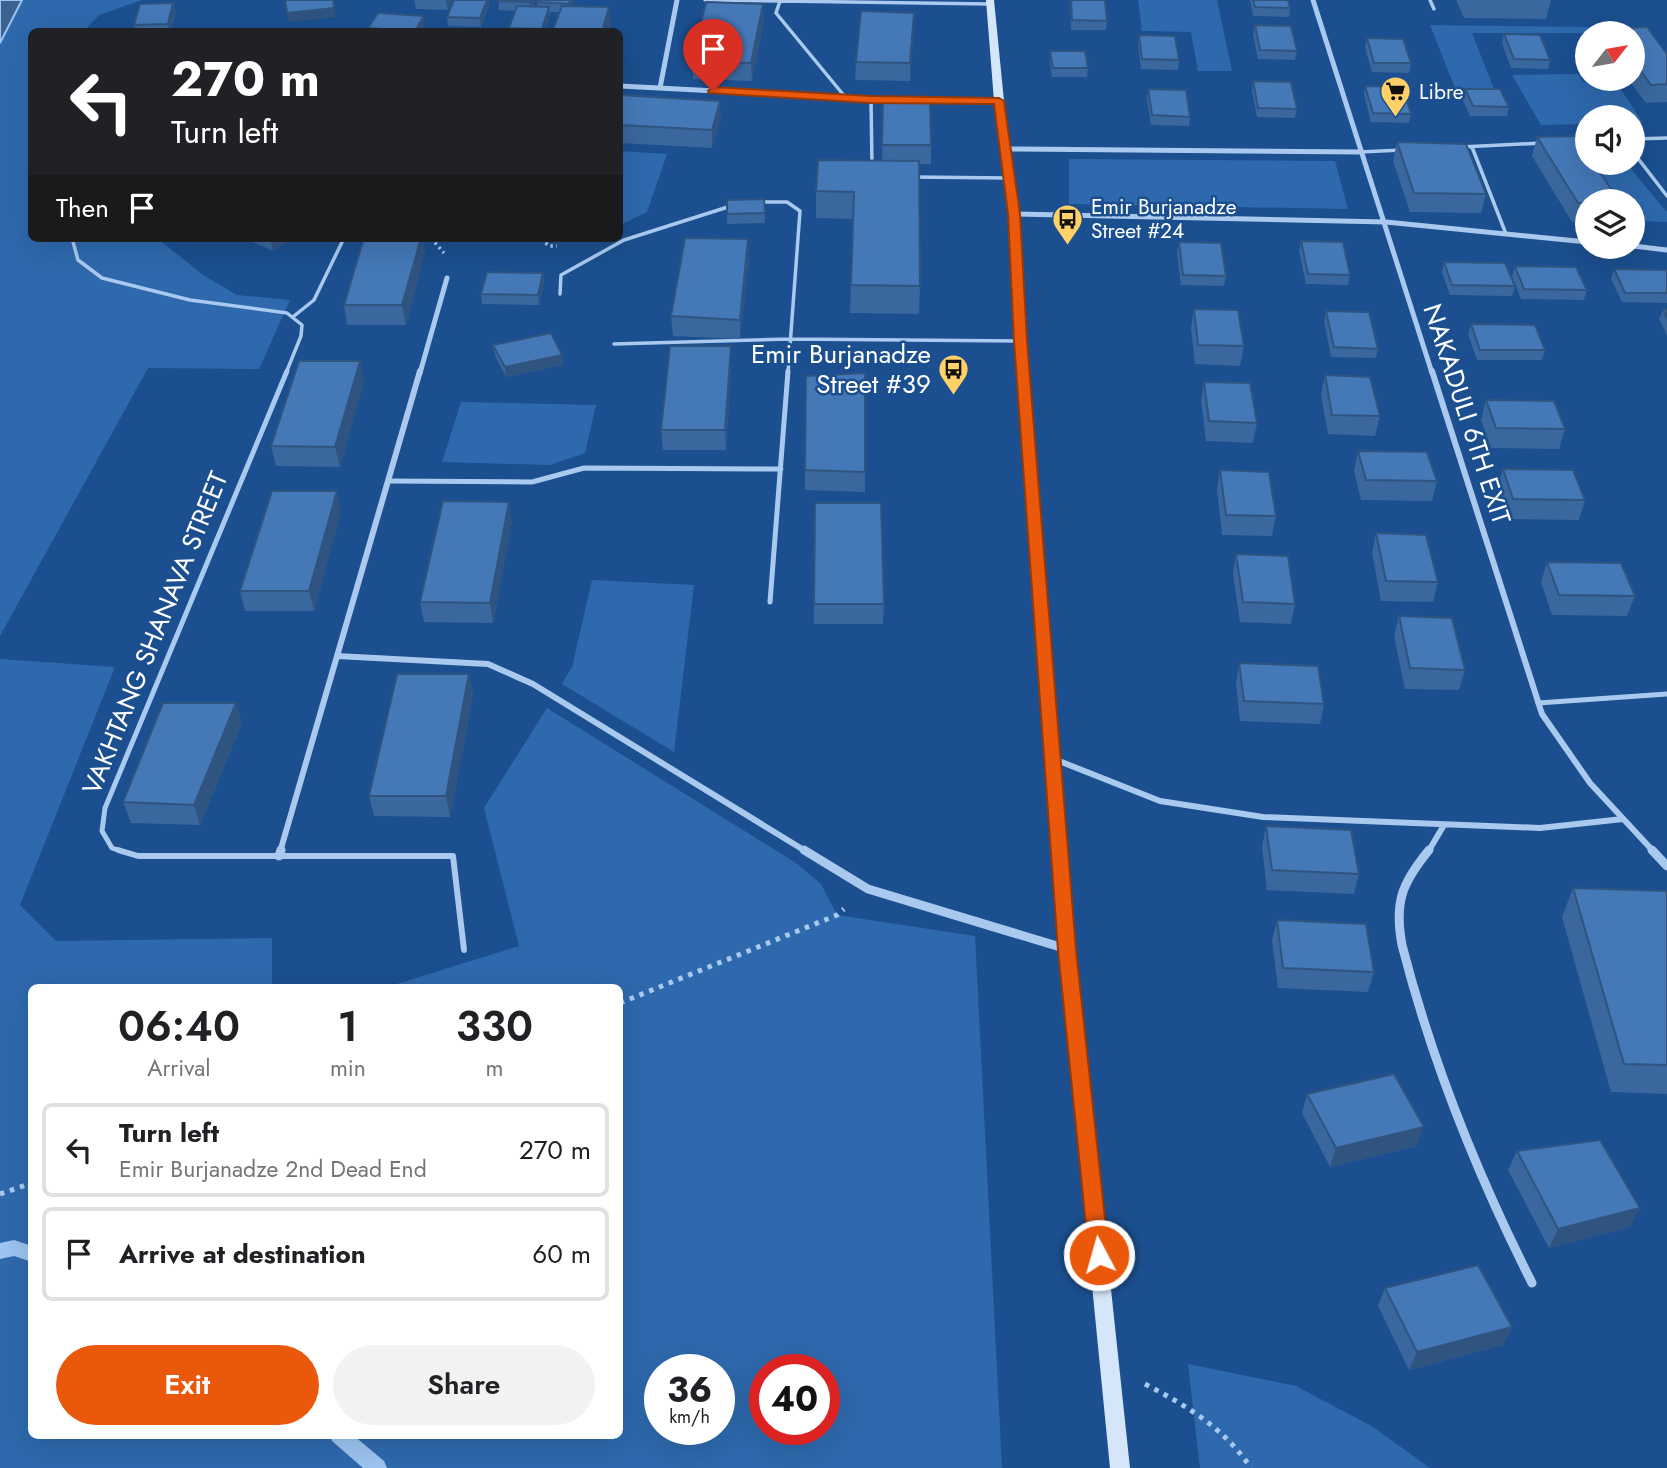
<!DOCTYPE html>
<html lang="en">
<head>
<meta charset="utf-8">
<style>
  :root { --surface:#fff; --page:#f2f2f2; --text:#202124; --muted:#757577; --line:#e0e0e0; --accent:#ea580c }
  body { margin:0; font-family:Jost,sans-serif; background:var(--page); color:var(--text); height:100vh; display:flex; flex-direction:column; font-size:26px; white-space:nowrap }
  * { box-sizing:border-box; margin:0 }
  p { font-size:23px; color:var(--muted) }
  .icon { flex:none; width:38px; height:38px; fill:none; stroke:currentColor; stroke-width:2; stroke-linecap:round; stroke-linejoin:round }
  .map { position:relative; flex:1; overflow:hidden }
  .drawer { position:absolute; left:28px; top:984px; width:595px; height:455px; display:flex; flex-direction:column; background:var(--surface); border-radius:10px; box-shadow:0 7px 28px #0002 }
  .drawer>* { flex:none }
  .hud { position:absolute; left:28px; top:28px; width:595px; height:214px; border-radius:10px; box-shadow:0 7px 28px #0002; background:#202124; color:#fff; overflow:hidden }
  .needle { width:46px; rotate:59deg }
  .buttons { position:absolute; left:1575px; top:21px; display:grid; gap:14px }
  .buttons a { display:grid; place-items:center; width:70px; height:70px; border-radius:50%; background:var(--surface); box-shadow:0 7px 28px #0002; font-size:35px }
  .speed { position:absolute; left:644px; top:1354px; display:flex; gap:14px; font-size:35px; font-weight:700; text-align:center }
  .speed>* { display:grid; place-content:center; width:91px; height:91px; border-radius:50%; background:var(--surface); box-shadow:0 7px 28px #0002; line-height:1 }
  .speed small { font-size:18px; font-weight:400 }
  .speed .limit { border:10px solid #d22; background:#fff; color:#111 }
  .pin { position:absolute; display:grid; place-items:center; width:60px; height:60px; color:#fff; margin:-72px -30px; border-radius:50% 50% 50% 0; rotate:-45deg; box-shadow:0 0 7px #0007 }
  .pin .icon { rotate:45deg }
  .me { position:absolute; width:77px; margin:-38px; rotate:354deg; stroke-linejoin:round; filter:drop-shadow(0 0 5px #0008) }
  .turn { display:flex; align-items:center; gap:24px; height:147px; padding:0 28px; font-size:32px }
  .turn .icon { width:91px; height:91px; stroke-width:2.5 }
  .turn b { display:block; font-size:49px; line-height:60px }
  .then { display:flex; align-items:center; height:66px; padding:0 28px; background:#0003; gap:14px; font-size:26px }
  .eta { display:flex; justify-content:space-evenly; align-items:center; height:119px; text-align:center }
  .eta b { font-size:42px; font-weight:600; line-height:49px }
  .action { display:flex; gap:14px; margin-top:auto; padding:14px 28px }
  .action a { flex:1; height:80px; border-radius:42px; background:var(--accent); color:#fff; font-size:28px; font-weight:600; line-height:80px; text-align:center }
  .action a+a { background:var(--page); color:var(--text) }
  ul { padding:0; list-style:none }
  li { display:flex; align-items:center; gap:21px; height:94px; margin:0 14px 10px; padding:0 14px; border:4px solid var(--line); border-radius:10px }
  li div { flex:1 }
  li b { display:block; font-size:26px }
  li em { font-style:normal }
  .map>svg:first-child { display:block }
  .green { fill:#2e69ad; fill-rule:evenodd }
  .water { fill:#3c6290; stroke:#9cc4f0; stroke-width:2 }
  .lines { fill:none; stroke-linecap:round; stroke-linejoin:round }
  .stream { fill:#9cc4f0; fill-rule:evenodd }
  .path-far1 { stroke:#a9c9ee; stroke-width:3.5; stroke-dasharray:2.5 3.5; stroke-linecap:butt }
  .path { stroke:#a9c9ee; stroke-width:5; stroke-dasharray:4.5 6; stroke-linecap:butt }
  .lane-far2 { stroke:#a9c9ee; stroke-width:3.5 }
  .lane-far1 { stroke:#a9c9ee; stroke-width:5 }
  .lane { stroke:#a9c9ee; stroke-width:6 }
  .street-far2 { stroke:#a9c9ee; stroke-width:5 }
  .street-far1 { stroke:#a9c9ee; stroke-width:6 }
  .street { stroke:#a9c9ee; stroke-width:9 }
  .secondary { fill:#d6e6fa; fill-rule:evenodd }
  .wall { fill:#3a679d }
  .shaded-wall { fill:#305480 }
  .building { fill:#4478b7; stroke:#305480; stroke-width:2 }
  .route { fill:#ea580c; stroke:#983908; stroke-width:2 }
  .labels { text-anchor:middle; stroke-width:5; stroke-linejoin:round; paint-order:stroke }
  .far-poi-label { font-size:21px; fill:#fff; stroke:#1b4f8f; text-anchor:start }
  .poi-label { font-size:26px; fill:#fff; stroke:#1b4f8f; text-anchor:end }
  .street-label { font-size:26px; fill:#fff; stroke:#1b4f8f }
</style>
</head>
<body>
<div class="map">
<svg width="1667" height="1468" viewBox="0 0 1667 1468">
  <rect width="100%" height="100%" fill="#1b4f8f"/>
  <path class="green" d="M22,0H142L99,15L84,31L32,32V238H157L203,275L237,295L290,300L259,369L148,368L0,636V43Z
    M1138,0H1217L1232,71H1198L1191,32L1142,31Z
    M1430,25L1588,27L1591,33H1472L1494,89L1455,88Z
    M1578,74L1583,82H1616L1643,123H1633V117H1587V124L1541,125L1512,75Z
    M620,151L667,154L647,212L620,225Z
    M1069,159L1335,161L1348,209L1069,204Z
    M1589,163H1626L1667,212V222L1633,221V201H1611Z
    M461,402L596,405L585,453L550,465L442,462Z
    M592,580L694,585L674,752L562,684L572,667Z
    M0,659L115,667L20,905L56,941L272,938V987H32V1435H620V987H387L519,946L484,808L547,708L796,863L821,884L837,915L975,936L1002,1468H0ZM660,1370H719V1430H660ZM765,1370H824V1430H765Z
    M1188,1364L1296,1386L1373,1427L1430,1468H1200Z"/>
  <path class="water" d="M0,0H22L0,43Z"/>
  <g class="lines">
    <path class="stream" d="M14,1240L32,1246V1262L14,1256L0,1259V1243Z
      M330,1435H353L384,1461L387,1468H363L332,1441Z"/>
    <path class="path-far1" d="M431,238L444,253
      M529,238L541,239L549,246H557"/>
    <path class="path" d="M620,1003L837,915L844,909
      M0,1194L32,1183
      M1145,1384C1187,1406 1224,1428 1251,1468"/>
    <path class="lane-far2" d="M705,0L990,4
      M1430,0L1434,9
      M780,1L776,13L846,98
      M871,99L872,166
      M1633,139L1667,138
      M1573,142L1587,141
      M1461,147L1542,143
      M1472,147L1506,234
      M1360,152L1402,150
      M1633,152L1667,196
      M913,177L1008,178
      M758,202H787L800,211L788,373
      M72,238L78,260L102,278L190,300L287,313L302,325L301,336L286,373
      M560,294L561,275L624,240L731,206
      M294,316L314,300L344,238
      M614,344L790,339L1021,341"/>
    <path class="lane-far1" d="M388,481L532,482L584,468L781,469
      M770,602L788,371
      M1538,703L1667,694
      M124,852L112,848L102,831L105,808L287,371"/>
    <path class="lane" d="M118,850L138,856H453L464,950"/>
    <path class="street-far2" d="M1313,0L1432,373
      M620,86L871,99L999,101
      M660,88L677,0
      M1006,149L1359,152
      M1014,214L1386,222L1587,242
      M1633,246L1667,250
      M420,373L447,278"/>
    <path class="street-far1" d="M1432,371L1542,714L1590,783L1654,852
      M337,656L488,664L533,684L807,852
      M1054,759L1160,801L1263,817L1540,828L1623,819
      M280,852L420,371
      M1428,852L1444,825"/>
    <path class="street" d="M804,850L868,889L1067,949
      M1429,850C1402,883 1394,902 1402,945C1432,1062 1478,1176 1532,1283
      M1652,850L1667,866
      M279,856L281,850"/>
    <path class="secondary" d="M986,0H994L1004,101L1019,214L1027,341L1075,950L1130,1468H1110L1059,950L1015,341L1009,214L994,101Z"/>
  </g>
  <path class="wall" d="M414,0H452L448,10L416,9Z
    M454,0H488L489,6L481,27L448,26L447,17Z
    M499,0H535L533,7H537L538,0H574L572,6L611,25L609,32H552L559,12H550V16L545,32H510L509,28L515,11L499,10Z
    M1070,0L1107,21L1106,30H1071Z
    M1250,0H1288L1290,8L1289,17L1253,16Z
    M1456,0H1551L1546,19L1464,18Z
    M173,3L176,12L170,32H136L134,25Z
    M914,13L910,81L855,80L856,62Z
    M764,21L752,81L693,79L692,61Z
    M425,25L421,32H369L368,28Z
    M1255,25L1297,51L1295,60L1258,59L1253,35Z
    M1647,27L1667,54V102L1646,103L1628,79H1633V33H1609L1610,29Z
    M1504,34L1550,60L1548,69L1511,68L1502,43Z
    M1139,35L1179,60L1178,70L1141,69L1138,44Z
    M1367,38L1411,63L1409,73L1372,72L1365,47Z
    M1050,51L1088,68L1087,77H1052L1050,61Z
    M1253,81L1297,109L1295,118L1257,117L1252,91Z
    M1365,86L1411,114L1409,123L1371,122L1364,95Z
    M1148,89L1190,117L1189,126L1151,125L1147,98Z
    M1465,89L1509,107L1507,116H1470L1462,98Z
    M620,95L721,119L712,148L620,143Z
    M883,102L931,145V164H919L920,286L919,314L850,313L853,219L816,218V191L882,160Z
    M1537,137L1587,201V222H1572L1532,156Z
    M1397,142L1486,194L1481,213L1410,212L1393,161Z
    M764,199L765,223L727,224V200Z
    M244,238H293L273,251Z
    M1301,241L1350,275L1348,285L1306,284L1299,251Z
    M1179,242L1226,276L1224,286L1181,285L1177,252Z
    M425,252L406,325H347L344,305Z
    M749,258L740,339L673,336L671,316Z
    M1444,262L1515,286L1512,296L1450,295L1442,272Z
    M1515,266L1587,290L1584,300L1521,299L1512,276Z
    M1614,269L1667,270V303L1622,302L1611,279Z
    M543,273L544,283L539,305L482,304L481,294Z
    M1194,309L1244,346L1240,366L1195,364L1191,328Z
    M1663,309H1667V335L1659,319Z
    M1326,311L1378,349L1376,358L1331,357L1324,321Z
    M1471,324L1545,350L1542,360H1477L1468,334Z
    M493,345L562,355L563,365L506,377L495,355Z
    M731,366L726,450H663L661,430Z
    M865,373V492L805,490V470Z
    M1325,375L1380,416L1375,436L1328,434L1321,395Z
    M364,381L340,467L276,466L271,446Z
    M1204,382L1257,423L1253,443L1206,441L1201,401Z
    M1486,400L1565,429L1559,449L1491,448L1481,420Z
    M1358,451L1437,481L1432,501L1361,500L1354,471Z
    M1503,469L1585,500L1579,520L1507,519L1497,489Z
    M1220,470L1276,516L1272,536L1222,535L1217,490Z
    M341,511L314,611H245L240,591Z
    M512,522L493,623L424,622L420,602Z
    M1376,533L1438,582L1433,602L1381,601L1372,553Z
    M1236,554L1295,604L1291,624L1240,622L1233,574Z
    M1547,562L1635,596L1627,616L1552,615L1541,582Z
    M814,604H884L883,624H814Z
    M1399,616L1465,670L1459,690L1405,689L1394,636Z
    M1239,663L1324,704L1320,724L1240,721L1236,684Z
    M469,674L473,695L450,817L374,816L369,796Z
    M236,703L242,723L200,825L131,823L123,802Z
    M1266,826L1359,874L1354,894L1267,890L1262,847Z
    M1573,888L1667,891V1094L1611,1092L1562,917Z
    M1277,920L1374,972L1368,992L1278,988L1272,940Z
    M1307,1094L1417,1146L1330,1167L1302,1113Z
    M1517,1151L1630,1227L1549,1248L1508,1170Z
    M1385,1288L1512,1327L1503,1345L1409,1370L1378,1306Z"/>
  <path class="shaded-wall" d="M333,0L336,17L288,22L287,13Z
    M447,0H452L448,10L446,1Z
    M487,0H488L489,6L481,27L480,18Z
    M531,0H535L531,11L530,2Z
    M570,0H574L569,12V4Z
    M173,3L176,12L169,32L168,24Z
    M763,4L764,21L752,81L751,63Z
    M549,7L550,16L545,32H542V29Z
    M609,7L611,25L609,32H602Z
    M914,13V31L910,81V63Z
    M424,16L425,25L421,32H415Z
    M720,101L721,119L712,148V130Z
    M276,238H293L273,251L271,241Z
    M421,238H423L425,252L406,325L402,305Z
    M748,239L749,258L740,339V320Z
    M543,273L544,283L539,305L538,295Z
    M731,346V366L726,450L725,430Z
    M562,355L563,365L506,377L505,367Z
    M360,361L364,381L340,467L335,447Z
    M337,491L341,511L314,611L309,591Z
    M509,502L512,522L493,623L490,603Z
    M469,674L473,695L450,817L446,796Z
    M236,703L242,723L200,825L194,805Z
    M1424,1127L1417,1146L1330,1167L1336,1148Z
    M1640,1208L1630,1227L1549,1248L1558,1229Z
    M1512,1327L1503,1345L1409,1370L1417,1352Z"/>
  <path class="building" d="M285,0H333L334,8L287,13Z
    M454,0H487L480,18L447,17Z
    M499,0H531L530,2L498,1Z
    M538,0H570L569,4L537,2Z
    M1071,0H1105L1107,21L1072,20Z
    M1253,0H1288L1290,8L1255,7Z
    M706,2L763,4L751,63L692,61Z
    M173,3L168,24L134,25L140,4Z
    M517,6L549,7L542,29L509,28Z
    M562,6L609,7L602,32H552Z
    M861,11L914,13L910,63L856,62Z
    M378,13L424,16L415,31L368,28Z
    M1255,25L1291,26L1297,51L1260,50Z
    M1647,27L1667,54V84L1651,85L1633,60V33H1614L1610,29Z
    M1504,34L1540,35L1550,60L1514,59Z
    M1139,35L1175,36L1179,60L1142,59Z
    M1367,38L1403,39L1411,63H1374Z
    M1050,51H1085L1088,68H1053Z
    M1253,81L1291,82L1297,109L1258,108Z
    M1365,86L1403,87L1411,114L1373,113Z
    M1148,89L1186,90L1190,117L1152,115Z
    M1465,89H1500L1509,107L1473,106Z
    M620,95L720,101L712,130L620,125Z
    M883,102L930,103L931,145H882Z
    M1576,136L1587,153V163H1594L1619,201H1587V203H1578L1537,137Z
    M1397,142L1466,144L1486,194L1414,193Z
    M818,160L919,161L920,286L851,285L854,192L816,191Z
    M764,199L765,213L727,214V200Z
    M264,238H276L271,241Z
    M364,238H421L402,305H344Z
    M685,238L748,239L740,320L671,316Z
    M1301,241L1343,242L1350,275L1308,274Z
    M1179,242L1221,243L1226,276L1183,275Z
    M1444,262L1505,263L1515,286L1452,285Z
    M1515,266L1576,267L1587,290L1524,289Z
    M1614,269L1667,270V293H1625Z
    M487,272L543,273L538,295L481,294Z
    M1194,309L1238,310L1244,346L1198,345Z
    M1663,309H1667V318Z
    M1326,311L1369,312L1378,349L1334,347Z
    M1471,324L1535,325L1545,350H1480Z
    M551,333L562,355L505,367L493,345Z
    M670,346H731L725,430H661Z
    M299,361H360L335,447L271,446Z
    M865,373V472L805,470L806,376Z
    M1325,375L1370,377L1380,416L1332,415Z
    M1204,382L1250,383L1257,423L1209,421Z
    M1486,400L1554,401L1565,429L1496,428Z
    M1358,451L1427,452L1437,481L1366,480Z
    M1503,469L1573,470L1585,500L1513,499Z
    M1220,470L1269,472L1276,516L1226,515Z
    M272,491H337L309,591H240Z
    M443,501L509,502L490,603L420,602Z
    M815,503H881L884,604H814Z
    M1376,533L1426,535L1438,582L1386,581Z
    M1236,554L1288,556L1295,604L1243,602Z
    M1547,562L1621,563L1635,596L1559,595Z
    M1399,616L1452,618L1465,670L1410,668Z
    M1239,663L1318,666L1324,704L1244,701Z
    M397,674H469L446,796H369Z
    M163,703H236L194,805L123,802Z
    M1266,826L1351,830L1359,874L1272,870Z
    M1573,888L1667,891V1065L1624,1064Z
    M1277,920L1366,924L1374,972L1283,968Z
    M1394,1074L1424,1127L1336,1148L1307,1094Z
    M1600,1140L1640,1208L1558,1229L1517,1151Z
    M1478,1265L1512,1327L1417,1352L1385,1288Z"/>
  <path class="route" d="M713,87L871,96L999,98L1004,101L1020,214L1027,341L1076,950L1109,1255L1106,1261L1099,1263L1092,1261L1089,1255L1058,950L1014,341L1008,214L994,104L871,103L709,93L708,91Z"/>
  <defs>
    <symbol id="supermarket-pin" viewBox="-11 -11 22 30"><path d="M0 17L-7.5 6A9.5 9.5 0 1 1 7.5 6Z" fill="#ffd166" stroke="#1b4f8f"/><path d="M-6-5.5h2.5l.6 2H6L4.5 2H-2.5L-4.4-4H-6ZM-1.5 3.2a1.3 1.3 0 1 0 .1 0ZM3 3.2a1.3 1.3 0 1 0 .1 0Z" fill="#111"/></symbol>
    <symbol id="bus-pin" viewBox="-11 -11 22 30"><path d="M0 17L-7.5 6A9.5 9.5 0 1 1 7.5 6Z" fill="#ffd166" stroke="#1b4f8f"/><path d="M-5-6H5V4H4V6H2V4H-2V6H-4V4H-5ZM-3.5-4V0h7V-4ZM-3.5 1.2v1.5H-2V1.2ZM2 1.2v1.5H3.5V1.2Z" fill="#111"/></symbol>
  </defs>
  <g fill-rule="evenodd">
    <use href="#supermarket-pin" x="1378" y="74" width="35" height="47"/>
    <use href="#bus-pin" x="1050" y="202" width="35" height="47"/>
    <use href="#bus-pin" x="936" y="352" width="35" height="47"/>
  </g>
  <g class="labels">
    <g class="far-poi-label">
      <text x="1419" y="99">Libre</text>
      <text x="1091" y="214">Emir Burjanadze<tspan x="1091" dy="24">Street #24</tspan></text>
    </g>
    <g class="poi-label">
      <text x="931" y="363">Emir Burjanadze<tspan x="931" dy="30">Street #39</tspan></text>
    </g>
    <g class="street-label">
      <text transform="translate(1467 414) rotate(72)" y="9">NAKADULI 6TH EXIT</text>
      <text transform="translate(155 633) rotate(-68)" y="9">VAKHTANG SHANAVA STREET</text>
    </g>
  </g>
</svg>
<div class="buttons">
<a><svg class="needle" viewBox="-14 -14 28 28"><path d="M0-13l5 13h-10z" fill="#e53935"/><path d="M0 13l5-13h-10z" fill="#757577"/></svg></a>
<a><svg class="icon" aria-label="sound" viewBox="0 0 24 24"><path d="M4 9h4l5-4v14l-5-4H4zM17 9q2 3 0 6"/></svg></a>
<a><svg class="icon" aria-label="layers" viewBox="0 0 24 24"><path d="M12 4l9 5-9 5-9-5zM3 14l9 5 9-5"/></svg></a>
</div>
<div class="speed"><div>36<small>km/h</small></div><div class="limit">40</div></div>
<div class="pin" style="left:713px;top:91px;background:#d93025"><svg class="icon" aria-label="arrive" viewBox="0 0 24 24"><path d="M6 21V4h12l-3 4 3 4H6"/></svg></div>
<svg class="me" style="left:1099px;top:1255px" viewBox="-20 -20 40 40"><circle r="17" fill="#ea580c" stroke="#fff" stroke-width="3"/><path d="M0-11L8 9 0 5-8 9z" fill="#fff"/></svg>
<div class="hud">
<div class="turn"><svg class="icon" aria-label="left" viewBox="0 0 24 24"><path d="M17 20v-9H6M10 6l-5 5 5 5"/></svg><div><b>270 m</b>Turn left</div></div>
<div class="then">Then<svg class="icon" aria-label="arrive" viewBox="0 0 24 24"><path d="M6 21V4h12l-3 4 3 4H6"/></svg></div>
</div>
<section class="drawer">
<div class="eta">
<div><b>06:40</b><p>Arrival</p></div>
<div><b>1</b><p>min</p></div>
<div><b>330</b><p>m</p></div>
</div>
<ul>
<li><svg class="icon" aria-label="left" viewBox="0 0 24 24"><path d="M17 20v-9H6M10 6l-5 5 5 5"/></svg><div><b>Turn left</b><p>Emir Burjanadze 2nd Dead End</p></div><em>270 m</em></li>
<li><svg class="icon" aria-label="arrive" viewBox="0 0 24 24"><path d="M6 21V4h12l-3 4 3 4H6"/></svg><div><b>Arrive at destination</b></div><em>60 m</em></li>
</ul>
<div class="action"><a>Exit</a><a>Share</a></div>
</section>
</div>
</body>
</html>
